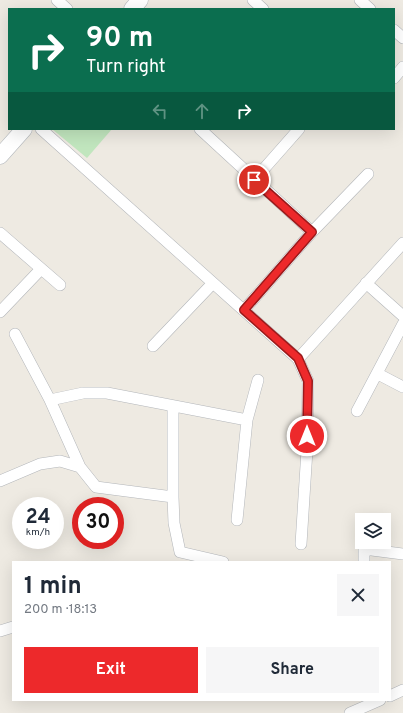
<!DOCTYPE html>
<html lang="en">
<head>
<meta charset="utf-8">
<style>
  :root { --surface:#fff; --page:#f6f6f7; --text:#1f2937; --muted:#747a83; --accent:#ed292b }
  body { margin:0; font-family:Overpass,sans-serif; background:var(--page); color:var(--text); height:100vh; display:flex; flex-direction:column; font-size:15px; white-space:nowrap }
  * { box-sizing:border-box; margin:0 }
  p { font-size:13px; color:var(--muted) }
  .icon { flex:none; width:22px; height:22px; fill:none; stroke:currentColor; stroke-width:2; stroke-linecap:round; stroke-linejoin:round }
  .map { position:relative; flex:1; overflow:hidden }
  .details { position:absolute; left:12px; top:561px; width:379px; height:140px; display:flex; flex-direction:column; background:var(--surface); border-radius:0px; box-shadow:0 4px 16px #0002 }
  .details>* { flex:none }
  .hud { position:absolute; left:8px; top:8px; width:387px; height:122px; border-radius:0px; box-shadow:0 4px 16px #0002; background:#0b6e4f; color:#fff; overflow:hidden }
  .tools { position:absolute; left:355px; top:513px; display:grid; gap:8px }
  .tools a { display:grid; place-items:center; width:36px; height:36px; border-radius:0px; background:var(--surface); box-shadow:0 4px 16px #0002; font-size:20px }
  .speed { position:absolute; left:12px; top:497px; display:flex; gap:8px; font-size:20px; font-weight:700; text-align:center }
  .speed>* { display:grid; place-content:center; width:52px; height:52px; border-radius:50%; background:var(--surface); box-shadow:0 4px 16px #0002; line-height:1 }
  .speed small { font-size:10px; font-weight:400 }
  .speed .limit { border:6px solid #d22; background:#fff; color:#111 }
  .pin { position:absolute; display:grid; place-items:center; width:34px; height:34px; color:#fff; margin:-17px; border:2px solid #fff; border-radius:50%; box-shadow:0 1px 4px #0007 }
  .me { position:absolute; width:44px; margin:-22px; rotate:0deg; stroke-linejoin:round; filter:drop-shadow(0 0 3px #0008) }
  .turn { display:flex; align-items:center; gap:14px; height:84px; padding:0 12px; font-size:18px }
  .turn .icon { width:52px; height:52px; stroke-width:2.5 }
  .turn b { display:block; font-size:28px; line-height:34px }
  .lanes { display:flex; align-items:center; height:38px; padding:0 12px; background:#0003; justify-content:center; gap:20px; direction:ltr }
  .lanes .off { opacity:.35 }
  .round { display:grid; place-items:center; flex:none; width:42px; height:42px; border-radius:0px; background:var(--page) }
  .summary { display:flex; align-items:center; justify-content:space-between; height:68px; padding:0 12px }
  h1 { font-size:24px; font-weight:700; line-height:30px }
  .primary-button { display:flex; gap:8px; margin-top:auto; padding:8px 12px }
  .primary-button a { flex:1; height:46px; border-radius:0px; background:var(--accent); color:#fff; font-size:16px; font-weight:700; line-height:46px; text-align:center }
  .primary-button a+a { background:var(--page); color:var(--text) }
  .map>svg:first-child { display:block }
  .green { fill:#c1e6be }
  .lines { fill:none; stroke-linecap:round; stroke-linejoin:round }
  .street-casing { stroke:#b3b6ba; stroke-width:12 }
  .secondary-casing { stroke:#b4b8bd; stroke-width:17 }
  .street { stroke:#fff; stroke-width:11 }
  .secondary { stroke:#fff; stroke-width:16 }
  .route-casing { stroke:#9a1b1c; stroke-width:10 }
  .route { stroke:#ed292b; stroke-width:7 }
</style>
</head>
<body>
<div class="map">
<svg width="403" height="713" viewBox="0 0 403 713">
  <rect width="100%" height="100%" fill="#eeeae2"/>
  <path class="green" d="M52,129H112L87,158Z"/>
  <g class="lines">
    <defs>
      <path id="street" d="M57,0L67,9
        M253,0L263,9
        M360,0L370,9
        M394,30L403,38
        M394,78L403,67
        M41,129L298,359L308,381L307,450L301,544
        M200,129L312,232L244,310
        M254,180L299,129
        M312,232L368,174
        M0,233L60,285
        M366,283L403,316
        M0,312L41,269
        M15,334L50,400L80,467
        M153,346L213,283
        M298,359L403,243
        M378,374L403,387
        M50,400L83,393H107L247,420
        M173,406V497
        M357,411L403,324
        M0,481L40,464L60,461L80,467L96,487L173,497L174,523L180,552L223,562
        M237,520L247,420L258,380
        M364,562V549L403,554
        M0,631L13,627
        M390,696L403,690
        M350,713L380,700"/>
      <path id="secondary" d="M132,9L140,0
        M0,156L24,129"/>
    </defs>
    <use href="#street" class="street-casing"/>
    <use href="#secondary" class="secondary-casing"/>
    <use href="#street" class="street"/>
    <use href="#secondary" class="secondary"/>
  </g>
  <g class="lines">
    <defs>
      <path id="route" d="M254,180L312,232L244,310L298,358L308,381L307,436"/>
    </defs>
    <use href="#route" class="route-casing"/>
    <use href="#route" class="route"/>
  </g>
</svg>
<div class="tools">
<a><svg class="icon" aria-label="layers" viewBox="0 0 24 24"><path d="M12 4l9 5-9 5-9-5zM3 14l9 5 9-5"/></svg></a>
</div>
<div class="speed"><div>24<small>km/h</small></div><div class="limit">30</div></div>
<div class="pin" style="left:254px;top:180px;background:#d93025"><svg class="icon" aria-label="arrive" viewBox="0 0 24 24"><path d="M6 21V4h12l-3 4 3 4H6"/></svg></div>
<svg class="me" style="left:307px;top:436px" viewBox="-20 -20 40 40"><circle r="17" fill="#ed292b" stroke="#fff" stroke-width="3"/><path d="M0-11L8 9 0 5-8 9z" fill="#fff"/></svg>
<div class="hud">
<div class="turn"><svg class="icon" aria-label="right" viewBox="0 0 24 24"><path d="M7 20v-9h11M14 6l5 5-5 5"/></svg><div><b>90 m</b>Turn right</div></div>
<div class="lanes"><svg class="icon off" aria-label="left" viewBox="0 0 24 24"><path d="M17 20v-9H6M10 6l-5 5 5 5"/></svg><svg class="icon off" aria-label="ahead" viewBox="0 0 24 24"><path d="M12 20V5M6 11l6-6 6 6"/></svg><svg class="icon" aria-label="right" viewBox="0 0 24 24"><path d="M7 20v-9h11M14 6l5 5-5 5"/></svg></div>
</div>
<section class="details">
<div class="summary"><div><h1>1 min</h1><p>200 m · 18:13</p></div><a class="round"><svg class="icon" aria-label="close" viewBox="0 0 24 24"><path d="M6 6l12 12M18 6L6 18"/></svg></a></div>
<div class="primary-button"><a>Exit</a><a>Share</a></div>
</section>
</div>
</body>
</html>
